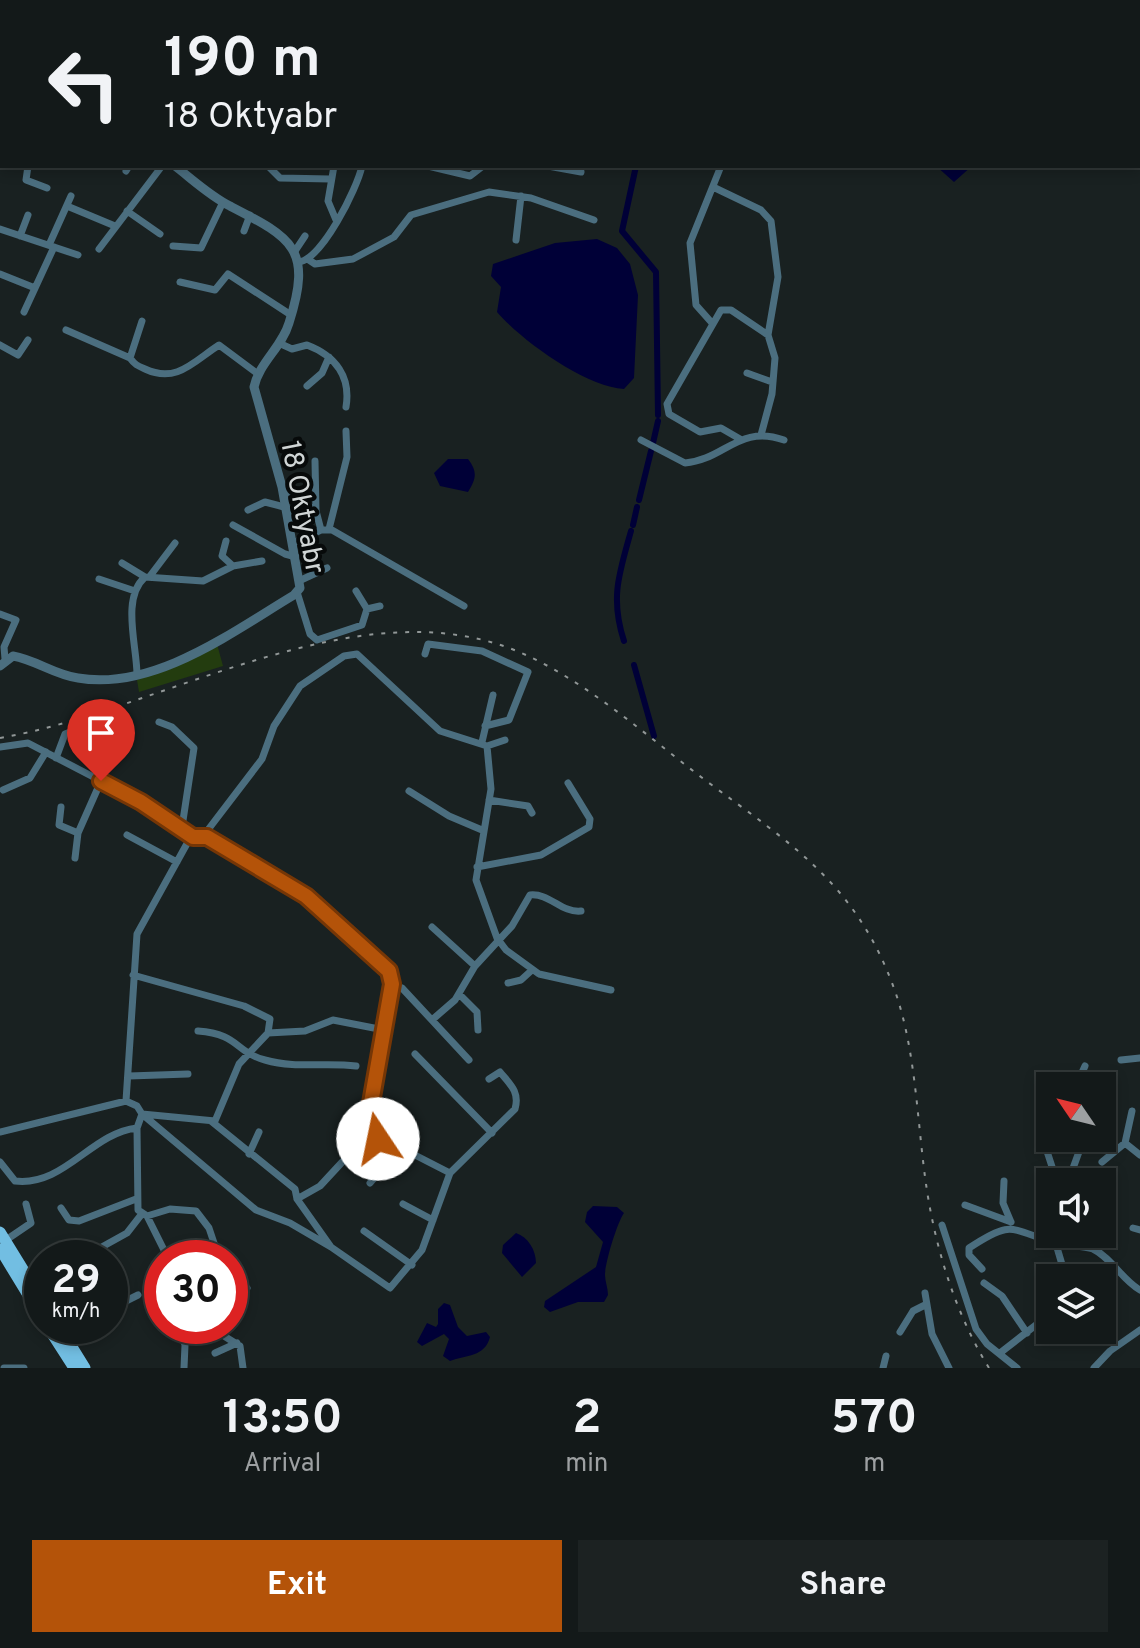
<!DOCTYPE html>
<html lang="en">
<head>
<meta charset="utf-8">
<style>
  :root { --surface:#131919; --page:#1c2222; --text:#f1f3f6; --muted:#9da0a2; --line:#323838; --accent:#b45309 }
  body { margin:0; font-family:Overpass,sans-serif; background:var(--page); color:var(--text); height:100vh; display:flex; flex-direction:column; font-size:30px; white-space:nowrap }
  * { box-sizing:border-box; margin:0 }
  p { font-size:26px; color:var(--muted) }
  .icon { flex:none; width:44px; height:44px; fill:none; stroke:currentColor; stroke-width:2; stroke-linecap:round; stroke-linejoin:round }
  .map { position:relative; height:1368px; overflow:hidden }
  .details { display:flex; flex-direction:column; background:var(--surface); flex:1 }
  .details>* { flex:none }
  .top-card { position:absolute; left:0px; top:0px; width:1140px; height:168px; box-shadow:0 4px 12px #0003,0 0 0 2px var(--line); background:#131919; color:var(--text); overflow:hidden }
  .needle { width:52px; rotate:305deg }
  .tools { position:absolute; left:1036px; top:1072px; display:grid; gap:16px }
  .tools a { display:grid; place-items:center; width:80px; height:80px; border-radius:0px; background:var(--surface); box-shadow:0 4px 12px #0003,0 0 0 2px var(--line); font-size:40px }
  .speed { position:absolute; left:24px; top:1240px; display:flex; gap:16px; font-size:40px; font-weight:700; text-align:center }
  .speed>* { display:grid; place-content:center; width:104px; height:104px; border-radius:50%; background:var(--surface); box-shadow:0 4px 12px #0003,0 0 0 2px var(--line); line-height:1 }
  .speed small { font-size:20px; font-weight:400 }
  .speed .limit { border:12px solid #d22; background:#fff; color:#111 }
  .pin { position:absolute; display:grid; place-items:center; width:68px; height:68px; color:#fff; margin:-82px -34px; border-radius:50% 50% 50% 0; rotate:-45deg; box-shadow:0 0 8px #0007 }
  .pin .icon { rotate:45deg }
  .me { position:absolute; width:88px; margin:-44px; rotate:349deg; stroke-linejoin:round; filter:drop-shadow(0 0 6px #0008) }
  .turn { display:flex; align-items:center; gap:28px; height:168px; padding:0 32px; font-size:36px }
  .turn .icon { width:104px; height:104px; stroke-width:2.5 }
  .turn b { display:block; font-size:56px; line-height:68px }
  .eta { display:flex; justify-content:space-evenly; align-items:center; height:136px; text-align:center }
  .eta b { font-size:48px; font-weight:700; line-height:56px }
  .action { display:flex; gap:16px; margin-top:auto; padding:16px 32px }
  .action a { flex:1; height:92px; border-radius:0px; background:var(--accent); color:#fff; font-size:32px; font-weight:700; line-height:92px; text-align:center }
  .action a+a { background:var(--page); color:var(--text) }
  .map>svg:first-child { display:block }
  .green { fill:#233c0f }
  .water { fill:#000037 }
  .lines { fill:none; stroke-linecap:round; stroke-linejoin:round }
  .canal { stroke:#000037; stroke-width:6 }
  .minor { stroke:#4b6e7f; stroke-width:7 }
  .tertiary { stroke:#4b6e7f; stroke-width:9 }
  .primary { stroke:#72bee2; stroke-width:11 }
  .rail { stroke:#919797; stroke-width:2; stroke-dasharray:4 8; stroke-linecap:butt }
  .route-casing { stroke:#753606; stroke-width:20 }
  .route { stroke:#b45309; stroke-width:14 }
  .labels { text-anchor:middle; stroke-width:8; stroke-linejoin:round; paint-order:stroke }
  .street-label { font-size:28px; fill:#d0d5d5; stroke:#070a0a }
</style>
</head>
<body>
<div class="map">
<svg width="1140" height="1368" viewBox="0 0 1140 1368">
  <rect width="100%" height="100%" fill="#192121"/>
  <path class="green" d="M217,644L223,666L139,692L137,680Z"/>
  <path class="water" d="M1034,0H1140V43L1138,2Z
    M936,166H972L954,182Z
    M597,239L617,248L630,264L638,295L634,378L624,389C586,387 522,341 497,312L501,287L491,276L493,264L555,243Z
    M448,459H468C478,472 476,479 468,492L440,486L434,473Z
    M593,1206L617,1207L624,1213C617,1223 605,1263 605,1275C605,1281 608,1288 608,1295L604,1302H578L550,1312L544,1307L545,1301L596,1267L603,1242L585,1222L587,1212Z
    M516,1233C528,1237 536,1250 536,1263L522,1277L502,1253L503,1245Z
    M444,1303L450,1305L458,1327L467,1336L486,1332L490,1337C485,1357 466,1355 450,1361L443,1356L449,1339L444,1334L422,1346L417,1342L427,1323L436,1327L438,1324V1309Z"/>
  <g class="lines">
    <path class="canal" d="M647,0V2
      M636,166L622,231L656,272L658,415
      M653,443L658,421
      M639,500L651,451
      M633,525L637,507
      M624,641C610,598 619,574 631,531
      M634,665L654,736"/>
    <path class="minor" d="M24,0L28,2
      M227,0L229,2
      M405,0L410,2
      M473,0L477,2
      M536,0L538,2
      M355,1L359,0
      M94,2V0
      M164,2L165,0
      M267,2L268,0
      M398,2V0
      M419,2L420,0
      M504,2V0
      M0,19L2,17
      M0,32H2
      M0,86L2,79
      M28,166L26,180L47,188
      M268,166L280,178L330,179
      M334,166L328,201L336,220
      M428,166L470,176L483,166
      M548,166L581,172
      M126,171L129,166
      M713,187L761,210L771,221L778,277L768,335L775,358L772,394L761,435
      M67,206L115,226
      M127,211L160,234
      M0,229L78,255
      M244,231L250,215
      M20,236L28,215
      M516,240L521,196
      M49,245L71,196
      M173,246L201,248L223,202
      M99,249L162,166
      M295,251L305,236
      M309,260L315,264L353,259L394,237L411,215L489,192L531,198L594,220
      M299,262C322,259 357,189 362,166
      M0,274L35,288
      M180,282L215,290L228,274L291,315
      M24,312L54,247
      M712,323L696,305L690,243L721,166
      M66,330L130,358C135,365 138,366 145,369C177,384 194,361 219,345L258,374
      M281,344L292,349L307,345C336,356 351,377 346,407
      M0,345L18,355L28,340
      M130,358L142,321
      M747,373L772,382
      M307,386L322,373L329,357
      M740,439L721,428L700,432L669,414L667,404L721,310H731L768,335
      M641,440L685,463C724,460 739,424 784,440
      M315,461L316,511L321,530
      M282,487L316,511
      M248,510L265,502L284,507
      M233,525L285,554L296,557
      M329,529L347,457L346,431
      M226,541L222,556L233,566
      M293,543L321,530H332L464,606
      M122,563L145,577
      M150,576L175,543
      M99,579L135,591
      M301,580L327,568
      M297,592L310,634L317,640L362,625L367,609L356,591
      M367,609L380,606
      M0,614L16,620L4,647L5,659
      M425,654L428,644L482,651L528,672L509,720L485,726
      M137,675C137,646 121,598 145,577L203,581L233,566L262,561
      M159,722L172,727L194,748L182,827
      M482,742L493,695
      M487,746L505,740
      M0,747L28,743L130,796L193,837
      M56,758L65,734L93,723L123,744
      M3,790L30,778L46,752
      M409,791L449,816L482,830
      M489,800L528,806L532,813
      M61,807L59,825L78,833
      M127,835L177,862
      M204,835L262,759L274,726L300,686L344,656L357,654L440,731L487,746L491,789L476,880L497,938L506,950L539,974L611,990
      M204,835L306,896L389,971L393,980L369,1114L370,1132L450,1173
      M75,858L78,833L101,781
      M477,867L541,855L589,827L590,819L568,783
      M432,927L475,966
      M133,975L244,1006L270,1019L268,1033
      M508,983L521,980L532,970
      M392,984L402,988L469,1060
      M459,994L477,1012L478,1030
      M432,1020L455,1000L475,966L512,926L530,895C550,893 561,913 581,911
      M198,1031C239,1034 235,1052 265,1060C296,1069 325,1062 356,1066
      M415,1054L492,1133
      M1121,1060L1140,1058
      M129,1076L188,1074
      M1076,1086L1085,1066
      M1102,1087L1105,1078
      M126,1101L137,1106L142,1114L137,1128L138,1210L147,1216L168,1258
      M1132,1111L1125,1143L1140,1155
      M211,1121L295,1189L297,1199L331,1247L390,1288L422,1250L450,1173L515,1109C520,1092 510,1084 500,1072L489,1079
      M0,1132L126,1101L137,934L189,840L204,835
      M1042,1136L1057,1182
      M249,1154L259,1132
      M0,1162L15,1181C64,1187 91,1133 137,1128
      M1102,1162L1125,1143
      M1004,1181L1003,1203L1011,1222
      M1068,1182L1084,1138
      M370,1183L399,1149
      M297,1199L320,1186L370,1132
      M403,1204L433,1220
      M965,1205L1011,1222
      M61,1208L69,1220L79,1221L136,1199
      M147,1216L170,1209L196,1211L209,1228L219,1258
      M942,1225L976,1329L987,1344L1017,1368
      M1133,1228L1140,1230
      M364,1231L412,1265
      M1053,1234L1066,1278
      M6,1240L31,1223L26,1204
      M331,1247L290,1223L256,1210L142,1114L215,1121L239,1064L268,1033L305,1031L333,1020L384,1030
      M82,1258L127,1233L141,1215
      M982,1269L969,1255V1248C1013,1219 1009,1229 1055,1243C1067,1247 1081,1245 1093,1249C1112,1258 1122,1280 1140,1290
      M230,1273L247,1288
      M984,1283L1002,1296L1027,1333
      M925,1293L932,1334L949,1368
      M110,1309L138,1295
      M179,1326L185,1345L184,1368
      M219,1326L224,1336L240,1346L243,1368
      M900,1332L913,1311L925,1305
      M64,1333L78,1326
      M215,1353L237,1343
      M1000,1353L1050,1314
      M4,1368H24
      M883,1368L886,1356
      M1094,1368L1110,1351L1140,1330"/>
    <path class="tertiary" d="M0,68L2,69
      M0,666L13,656C36,660 55,675 78,678C154,691 232,632 294,595L300,588L282,487L254,387C259,363 282,347 289,323C313,248 292,238 230,206C210,196 192,179 175,166"/>
    <path class="primary" d="M0,1232L42,1300
      M0,1249L42,1318
      M47,1326L74,1368
      M59,1326L85,1368"/>
    <path class="rail" d="M0,738C164,710 363,580 526,655C591,685 648,737 705,780C791,844 857,884 895,991C916,1051 917,1121 926,1184C935,1247 955,1313 989,1368"/>
  </g>
  <g class="lines">
    <defs>
      <path id="route" d="M101,781L141,802L193,837H207L306,896L389,971L392,984L368,1120L370,1132L378,1139"/>
    </defs>
    <use href="#route" class="route-casing"/>
    <use href="#route" class="route"/>
  </g>
  <g class="labels">
    <g class="street-label">
      <text transform="translate(304 507) rotate(79)" y="10">18 Oktyabr</text>
    </g>
  </g>
</svg>
<div class="tools">
<a><svg class="needle" viewBox="-14 -14 28 28"><path d="M0-13l5 13h-10z" fill="#e53935"/><path d="M0 13l5-13h-10z" fill="#9da0a2"/></svg></a>
<a><svg class="icon" aria-label="sound" viewBox="0 0 24 24"><path d="M4 9h4l5-4v14l-5-4H4zM17 9q2 3 0 6"/></svg></a>
<a><svg class="icon" aria-label="layers" viewBox="0 0 24 24"><path d="M12 4l9 5-9 5-9-5zM3 14l9 5 9-5"/></svg></a>
</div>
<div class="speed"><div>29<small>km/h</small></div><div class="limit">30</div></div>
<div class="pin" style="left:101px;top:781px;background:#d93025"><svg class="icon" aria-label="arrive" viewBox="0 0 24 24"><path d="M6 21V4h12l-3 4 3 4H6"/></svg></div>
<svg class="me" style="left:378px;top:1139px" viewBox="-20 -20 40 40"><circle r="19" fill="#fff"/><path d="M0-13L10 11 0 6-10 11z" fill="#b45309"/></svg>
<div class="top-card">
<div class="turn"><svg class="icon" aria-label="left" viewBox="0 0 24 24"><path d="M17 20v-9H6M10 6l-5 5 5 5"/></svg><div><b>190 m</b>18 Oktyabr</div></div>
</div>
</div>
<section class="details">
<div class="eta">
<div><b>13:50</b><p>Arrival</p></div>
<div><b>2</b><p>min</p></div>
<div><b>570</b><p>m</p></div>
</div>
<div class="action"><a>Exit</a><a>Share</a></div>
</section>
</body>
</html>
